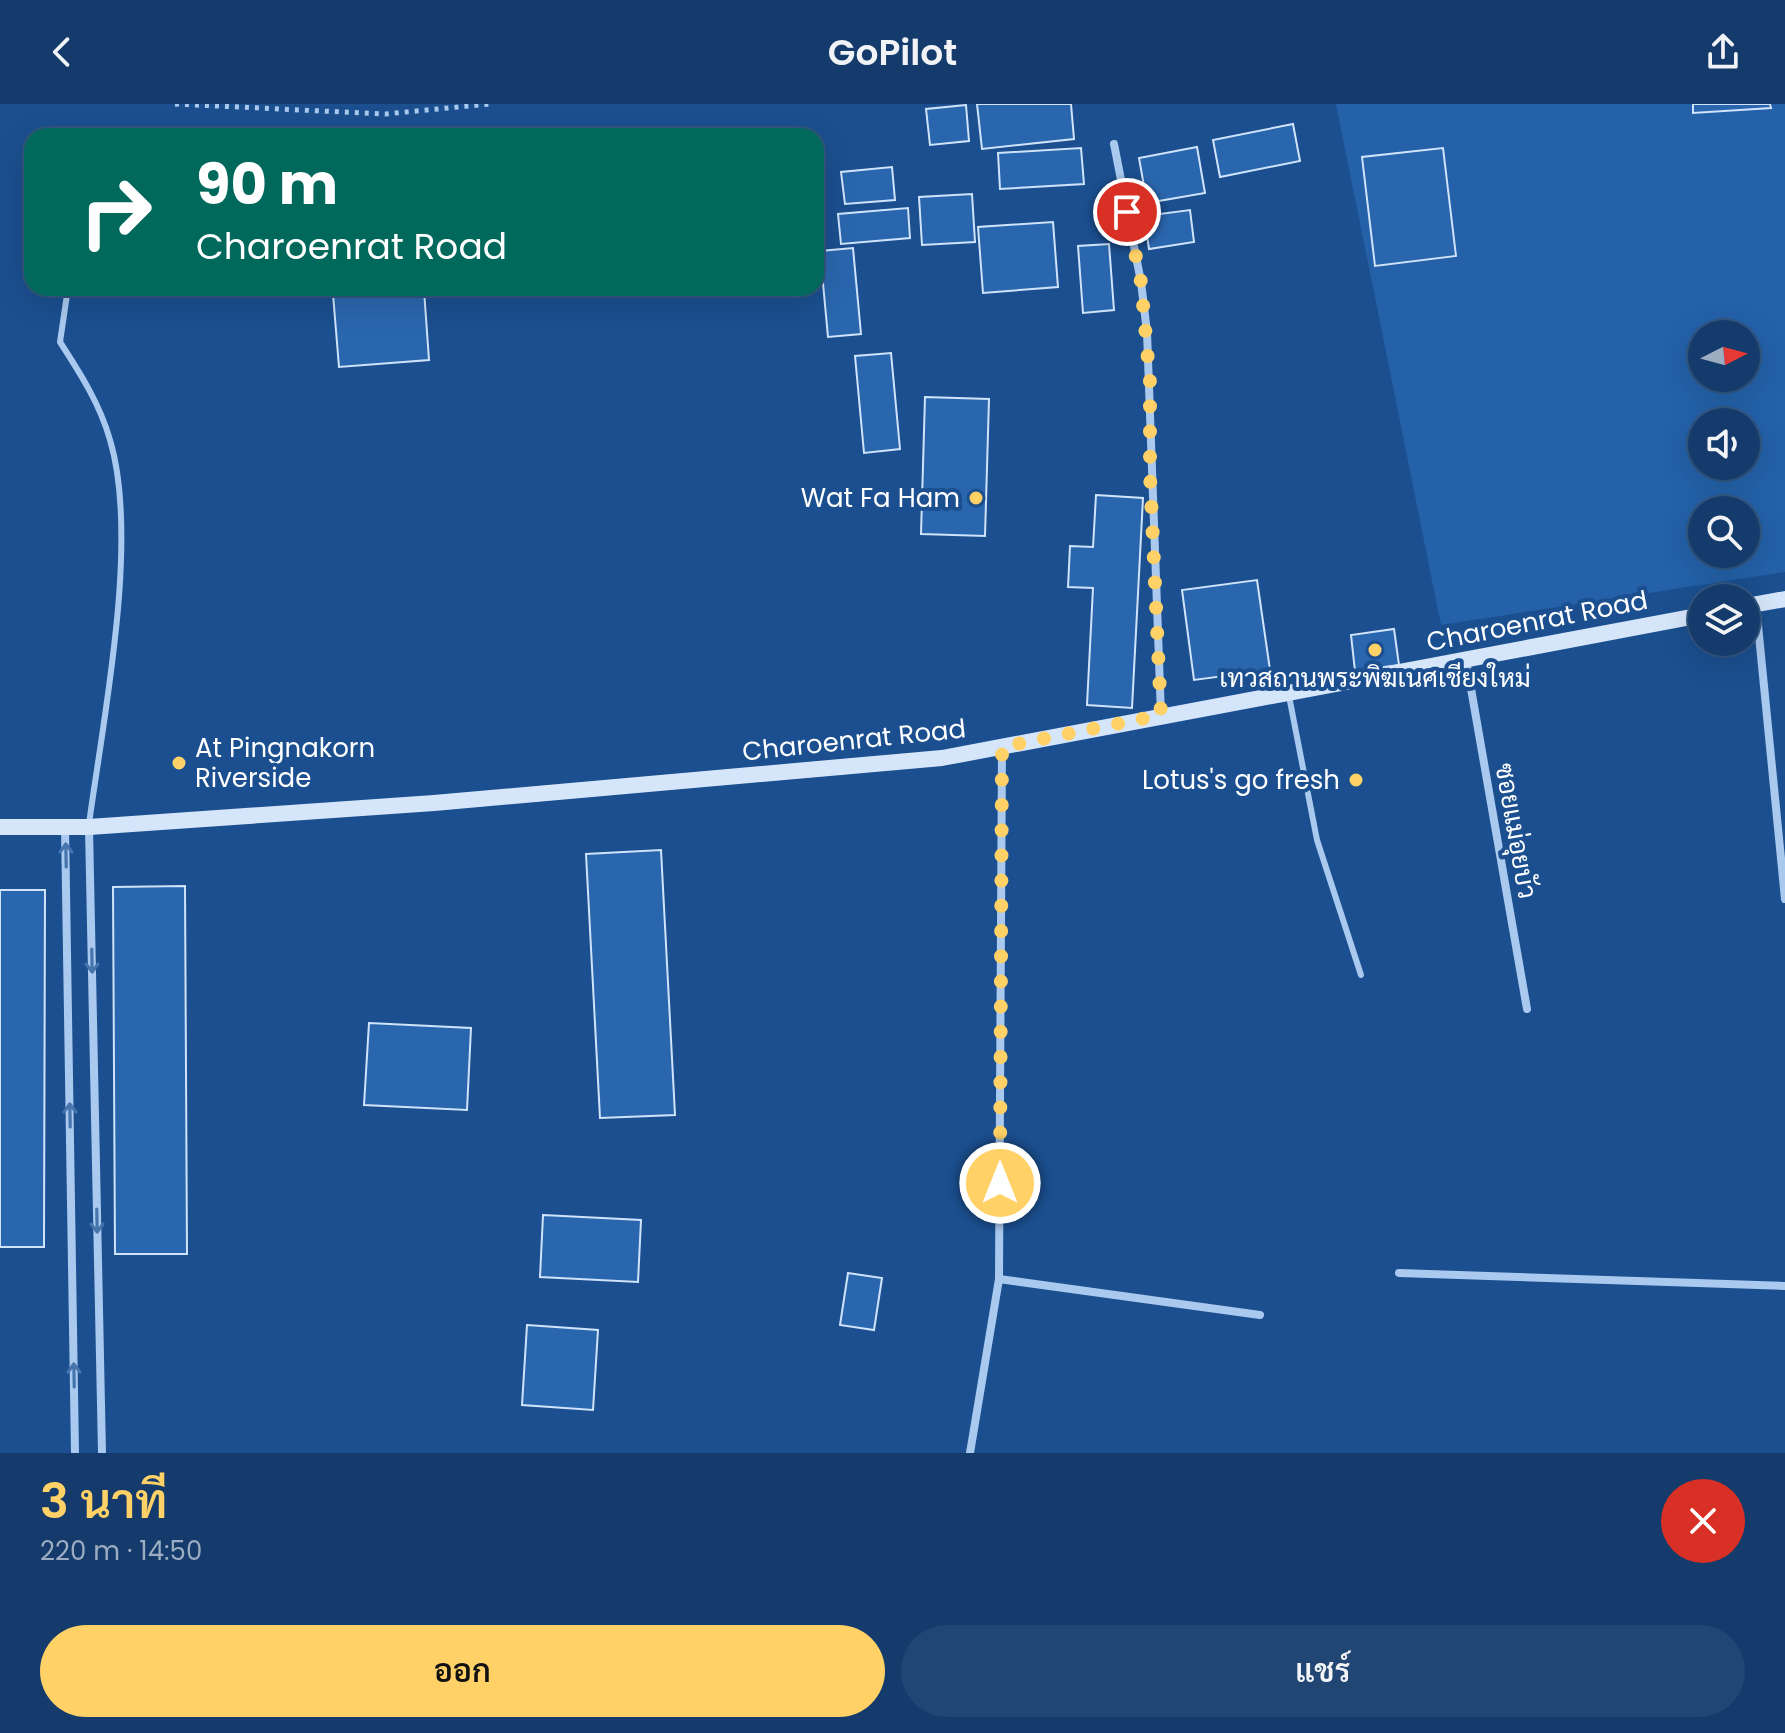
<!DOCTYPE html>
<html lang="th">
<head>
<meta charset="utf-8">
<style>
  :root { --surface:#143b6b; --page:#214673; --text:#f1f3f6; --muted:#9dadc1; --line:#33557e; --accent:#ffd166 }
  body { margin:0; font-family:Poppins,Sarabun,sans-serif; background:var(--page); color:var(--text); height:100vh; display:flex; flex-direction:column; font-size:30px; white-space:nowrap }
  * { box-sizing:border-box; margin:0 }
  p { font-size:26px; color:var(--muted) }
  .icon { flex:none; width:44px; height:44px; fill:none; stroke:currentColor; stroke-width:2; stroke-linecap:round; stroke-linejoin:round }
  .map { position:relative; height:1349px; overflow:hidden }
  .side { display:flex; flex-direction:column; background:var(--surface); flex:1 }
  .side>* { flex:none }
  .hud { position:absolute; left:24px; top:24px; width:800px; height:168px; border-radius:24px; box-shadow:0 8px 32px #0002,0 0 0 2px var(--line); background:#00695c; color:#fff; overflow:hidden }
  .needle { width:52px; rotate:84deg }
  .tools { position:absolute; left:1688px; top:216px; display:grid; gap:16px }
  .tools a { display:grid; place-items:center; width:72px; height:72px; border-radius:50%; background:var(--surface); box-shadow:0 8px 32px #0002,0 0 0 2px var(--line); font-size:40px }
  .pin { position:absolute; display:grid; place-items:center; width:68px; height:68px; color:#fff; margin:-34px; border:4px solid #fff; border-radius:50%; box-shadow:0 2px 8px #0007 }
  .me { position:absolute; width:88px; margin:-44px; rotate:0deg; stroke-linejoin:round; filter:drop-shadow(0 0 6px #0008) }
  .turn { display:flex; align-items:center; gap:28px; height:168px; padding:0 40px; font-size:36px }
  .turn .icon { width:104px; height:104px; stroke-width:2.5 }
  .turn b { display:block; font-size:56px; line-height:68px }
  .round { display:grid; place-items:center; flex:none; width:84px; height:84px; border-radius:42px; background:var(--page) }
  .summary { display:flex; align-items:center; justify-content:space-between; height:136px; padding:0 40px }
  h1 { font-size:48px; font-weight:600; line-height:60px; color:var(--accent) }
  .cta { display:flex; gap:16px; margin-top:auto; padding:16px 40px }
  .cta a { flex:1; height:92px; border-radius:48px; background:var(--accent); color:#111; font-size:32px; font-weight:600; line-height:92px; text-align:center }
  .cta a+a { background:var(--page); color:var(--text) }
  header { display:flex; justify-content:space-between; align-items:center; height:104px; padding:0 40px; background:var(--surface); font-size:36px; font-weight:600 }
  .map>svg:first-child { display:block }
  .green { fill:#2461a8; fill-rule:evenodd }
  .building { fill:#2a66ad; stroke:#cfe3fa; stroke-width:2 }
  .lines { fill:none; stroke-linecap:round; stroke-linejoin:round }
  .path { stroke:#a9c9ee; stroke-width:5; stroke-dasharray:4 6; stroke-linecap:butt }
  .service { stroke:#a9c9ee; stroke-width:6 }
  .minor { stroke:#a9c9ee; stroke-width:8 }
  .secondary { stroke:#d6e6fa; stroke-width:16 }
  .oneway { stroke:#4674ac }
  .route { stroke:#ffd166; stroke-width:14; stroke-dasharray:0 25.2 }
  .poi-dot { fill:#ffd166; stroke:#1b4f8f; stroke-width:3 }
  .labels { text-anchor:middle; stroke-width:8; stroke-linejoin:round; paint-order:stroke }
  .poi-label { font-size:26px; fill:#fff; stroke:#1b4f8f; text-anchor:end }
  .street-label { font-size:26px; fill:#fff; stroke:#1b4f8f }
</style>
</head>
<body>
<header><svg class="icon" aria-label="back" viewBox="0 0 24 24"><path d="M15 5l-7 7 7 7"/></svg>GoPilot<svg class="icon" aria-label="share" viewBox="0 0 24 24"><path d="M12 15V3M7 8l5-5 5 5M5 13v7h14v-7"/></svg></header>
<div class="map">
<svg width="1785" height="1349" viewBox="0 0 1785 1349">
  <rect width="100%" height="100%" fill="#1b4f8f"/>
  <path class="green" d="M1336,0H1785V468L1441,521ZM1702,230H1746V274H1702ZM1702,318H1746V362H1702ZM1702,406H1746V450H1702Z"/>
  <path class="building" d="M977,0H1071L1074,35L982,45Z
    M1693,0H1770L1771,4L1693,9Z
    M966,1L969,37L930,41L926,5Z
    M1293,20L1300,57L1220,73L1213,36Z
    M1197,43L1205,89L1147,99L1139,54Z
    M1081,44L1084,80L1000,85L998,49Z
    M1443,44L1456,152L1375,162L1362,53Z
    M892,63L895,96L845,100L841,68Z
    M972,90L975,138L922,141L919,93Z
    M908,104L910,134L841,140L838,110Z
    M1190,106L1194,138L1149,145L1144,112Z
    M1053,118L1058,183L983,189L978,123Z
    M1109,140L1114,206L1083,209L1078,142Z
    M853,144L861,230L828,233L820,147Z
    M353,184H398L399,189L424,186L429,256L339,263L333,190L353,188Z
    M891,249L900,345L864,349L855,252Z
    M925,293L989,295L985,432L921,430Z
    M1096,391L1143,394L1132,604L1087,601L1093,484L1068,483L1070,442L1093,443Z
    M1257,476L1270,566L1194,576L1182,486Z
    M1394,525L1399,561L1355,567L1351,531Z
    M661,746L675,1011L600,1014L586,750Z
    M185,782L187,1150H115L113,783Z
    M0,786H45L44,1143H0Z
    M369,919L471,924L467,1006L364,1001Z
    M543,1111L641,1116L638,1178L540,1173Z
    M848,1169L882,1174L874,1226L840,1221Z
    M527,1221L598,1226L593,1306L522,1301Z"/>
  <g class="lines">
    <path class="path" d="M175,0L385,10L490,0"/>
    <path class="service" d="M68,184L60,238C80,269 100,300 110,336C140,436 103,615 89,720
      M1289,592L1317,736L1361,871"/>
    <path class="minor" d="M1114,40L1141,178L1147,228L1161,611
      M1756,501L1785,795
      M1466,556L1527,905
      M65,723L75,1349
      M89,724L102,1349
      M1399,1169L1785,1182
      M999,1175L1260,1211
      M970,1349L999,1175L1002,643"/>
    <path class="secondary" d="M1746,502L1785,495
      M0,723H89L434,699L942,654L1702,511"/>
  </g>
  <defs><path id="oneway-shaft" d="M-6 0H5M1.5-3L5.5 0L1.5 3" fill="none" stroke-width="1.6" stroke-linecap="round" stroke-linejoin="round" transform="scale(2)"/></defs>
  <g class="oneway">
    <use href="#oneway-shaft" transform="translate(66 751) rotate(-91)"/>
    <use href="#oneway-shaft" transform="translate(92 857) rotate(89)"/>
    <use href="#oneway-shaft" transform="translate(70 1011) rotate(-91)"/>
    <use href="#oneway-shaft" transform="translate(97 1117) rotate(89)"/>
    <use href="#oneway-shaft" transform="translate(74 1271) rotate(-91)"/>
  </g>
  <g class="lines">
    <path class="route" d="M1000,1079L1002,643L1161,611L1150,371V278L1141,178L1127,108"/>
  </g>
  <g class="poi-dot">
    <circle cx="976" cy="394" r="8"/>
    <circle cx="1375" cy="546" r="8"/>
    <circle cx="179" cy="659" r="8"/>
    <circle cx="1356" cy="676" r="8"/>
  </g>
  <g class="labels">
    <g class="poi-label">
      <text x="960" y="403">Wat Fa Ham</text>
      <text x="1375" y="583" text-anchor="middle">เทวสถานพระพิฆเนศเชียงใหม่</text>
      <text x="195" y="653" text-anchor="start">At Pingnakorn<tspan x="195" dy="30">Riverside</tspan></text>
      <text x="1340" y="685">Lotus's go fresh</text>
    </g>
    <g class="street-label">
      <text transform="translate(1537 517) rotate(-11)" y="9">Charoenrat Road</text>
      <text transform="translate(854 636) rotate(-6)" y="9">Charoenrat Road</text>
      <text transform="translate(1516 727) rotate(80)" y="9">ซอยแม่อุยบัว</text>
    </g>
  </g>
</svg>
<div class="tools">
<a><svg class="needle" viewBox="-14 -14 28 28"><path d="M0-13l5 13h-10z" fill="#e53935"/><path d="M0 13l5-13h-10z" fill="#9dadc1"/></svg></a>
<a><svg class="icon" aria-label="sound" viewBox="0 0 24 24"><path d="M4 9h4l5-4v14l-5-4H4zM17 9q2 3 0 6"/></svg></a>
<a><svg class="icon" aria-label="search" viewBox="0 0 24 24"><circle cx="10" cy="10" r="6"/><path d="M15 15l6 6"/></svg></a>
<a><svg class="icon" aria-label="layers" viewBox="0 0 24 24"><path d="M12 4l9 5-9 5-9-5zM3 14l9 5 9-5"/></svg></a>
</div>
<div class="pin" style="left:1127px;top:108px;background:#d93025"><svg class="icon" aria-label="arrive" viewBox="0 0 24 24"><path d="M6 21V4h12l-3 4 3 4H6"/></svg></div>
<svg class="me" style="left:1000px;top:1079px" viewBox="-20 -20 40 40"><circle r="17" fill="#ffd166" stroke="#fff" stroke-width="3"/><path d="M0-11L8 9 0 5-8 9z" fill="#fff"/></svg>
<div class="hud">
<div class="turn"><svg class="icon" aria-label="right" viewBox="0 0 24 24"><path d="M7 20v-9h11M14 6l5 5-5 5"/></svg><div><b>90 m</b>Charoenrat Road</div></div>
</div>
</div>
<section class="side">
<div class="summary"><div><h1>3 นาที</h1><p>220 m · 14:50</p></div><a class="round" style="background:#d93025;color:#fff"><svg class="icon" aria-label="close" viewBox="0 0 24 24"><path d="M6 6l12 12M18 6L6 18"/></svg></a></div>
<div class="cta"><a>ออก</a><a>แชร์</a></div>
</section>
</body>
</html>
